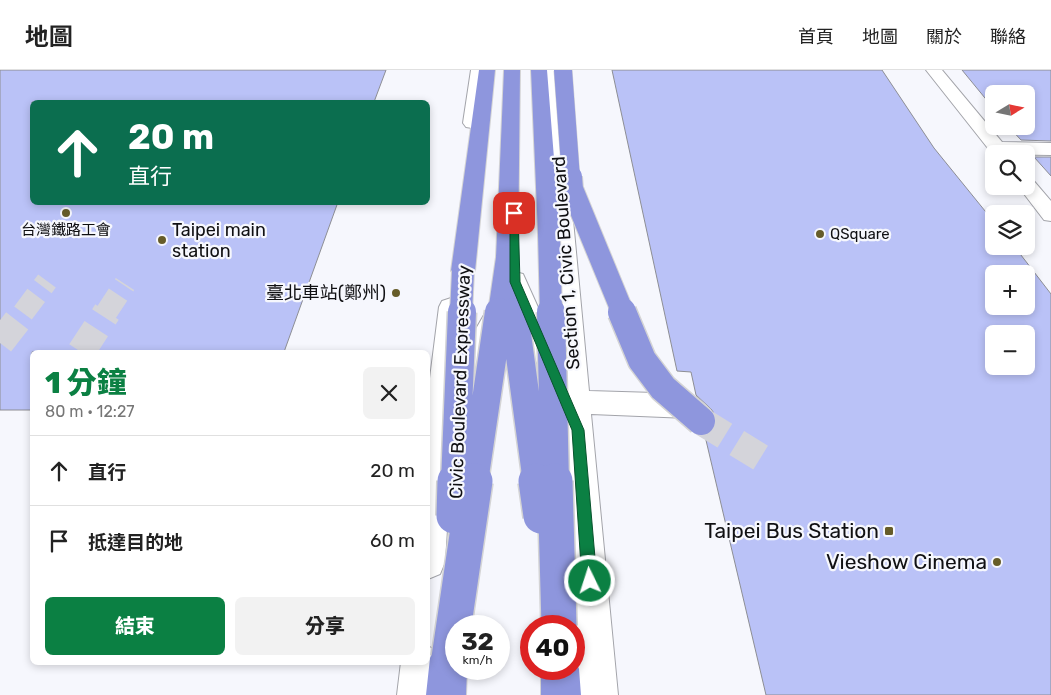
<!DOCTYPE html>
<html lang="zh-TW">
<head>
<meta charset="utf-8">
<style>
  :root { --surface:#fff; --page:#f2f2f2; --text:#222; --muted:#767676; --line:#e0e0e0; --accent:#0b8043 }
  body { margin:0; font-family:Rubik,"Noto Sans TC",sans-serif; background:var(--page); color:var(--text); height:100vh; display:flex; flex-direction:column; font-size:19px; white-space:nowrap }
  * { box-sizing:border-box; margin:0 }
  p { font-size:16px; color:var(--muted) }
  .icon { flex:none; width:28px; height:28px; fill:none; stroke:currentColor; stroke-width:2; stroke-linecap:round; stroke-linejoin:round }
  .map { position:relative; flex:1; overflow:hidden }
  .side { position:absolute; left:30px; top:280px; width:400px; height:315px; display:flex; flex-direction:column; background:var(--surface); border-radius:8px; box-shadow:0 2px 8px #0003 }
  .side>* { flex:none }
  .hud { position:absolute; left:30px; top:30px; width:400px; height:105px; border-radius:8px; box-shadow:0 2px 8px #0003; background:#0b6e4f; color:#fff; overflow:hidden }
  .needle { width:32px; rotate:80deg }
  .tools { position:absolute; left:985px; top:15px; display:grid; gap:10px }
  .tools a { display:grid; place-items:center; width:50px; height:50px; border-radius:8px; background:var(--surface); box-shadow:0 2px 8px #0003; font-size:25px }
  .speed { position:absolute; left:445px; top:545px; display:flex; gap:10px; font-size:25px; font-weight:700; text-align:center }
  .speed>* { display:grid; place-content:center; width:65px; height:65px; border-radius:50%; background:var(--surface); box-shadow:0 2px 8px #0003; line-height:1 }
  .speed small { font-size:12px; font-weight:400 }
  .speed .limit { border:8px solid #d22; background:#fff; color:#111 }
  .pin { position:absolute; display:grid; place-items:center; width:42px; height:42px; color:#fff; margin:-21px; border-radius:10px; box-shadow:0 2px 8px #0006 }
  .me { position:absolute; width:55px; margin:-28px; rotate:356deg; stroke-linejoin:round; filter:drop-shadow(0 0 4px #0008) }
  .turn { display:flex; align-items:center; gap:18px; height:105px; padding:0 15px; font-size:22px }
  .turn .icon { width:65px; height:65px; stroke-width:2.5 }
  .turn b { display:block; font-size:35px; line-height:42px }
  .round { display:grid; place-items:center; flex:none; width:52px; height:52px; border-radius:8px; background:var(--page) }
  .head { display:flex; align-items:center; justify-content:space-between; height:85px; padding:0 15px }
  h1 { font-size:30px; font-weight:800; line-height:38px; color:var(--accent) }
  .primary-button { display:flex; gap:10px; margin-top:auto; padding:10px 15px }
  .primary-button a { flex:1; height:58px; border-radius:8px; background:var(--accent); color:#fff; font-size:20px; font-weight:800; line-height:58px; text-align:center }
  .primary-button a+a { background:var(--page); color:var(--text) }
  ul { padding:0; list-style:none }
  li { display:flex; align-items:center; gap:15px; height:70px; padding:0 15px; border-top:1px solid var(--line) }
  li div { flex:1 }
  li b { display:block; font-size:19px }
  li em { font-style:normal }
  header { display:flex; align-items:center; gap:30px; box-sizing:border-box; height:70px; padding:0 25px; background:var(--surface); border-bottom:1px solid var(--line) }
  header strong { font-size:24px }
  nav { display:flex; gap:28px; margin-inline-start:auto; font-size:18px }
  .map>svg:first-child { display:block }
  .building { fill:#bac2f7; stroke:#8d8e94; fill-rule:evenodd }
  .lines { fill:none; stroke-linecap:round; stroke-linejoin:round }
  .minor-tunnel-far1 { stroke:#d4d4da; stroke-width:22; stroke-dasharray:22 11; stroke-linecap:butt }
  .minor-tunnel { stroke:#d4d4da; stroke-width:28; stroke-dasharray:28 14; stroke-linecap:butt }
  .highway-tunnel { stroke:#d4d4da; stroke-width:28; stroke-dasharray:28 14; stroke-linecap:butt }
  .minor-casing { stroke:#a3a4aa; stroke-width:2 }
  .highway-casing { stroke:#d4d4d5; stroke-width:2 }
  .minor { fill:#fff; fill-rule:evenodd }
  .highway { fill:#8e96dd; fill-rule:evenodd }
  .highway-bridge-far3-casing { stroke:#d4d4d5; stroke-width:19; stroke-linecap:butt }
  .highway-bridge-far2-casing { stroke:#d4d4d5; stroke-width:24; stroke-linecap:butt }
  .highway-bridge-far1-casing { stroke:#d4d4d5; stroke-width:31; stroke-linecap:butt }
  .highway-bridge-casing { stroke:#d4d4d5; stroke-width:38; stroke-linecap:butt }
  .highway-bridge-far3 { stroke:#8e96dd; stroke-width:18 }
  .highway-bridge-far2 { stroke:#8e96dd; stroke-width:22 }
  .highway-bridge-far1 { stroke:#8e96dd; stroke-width:28 }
  .highway-bridge { stroke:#8e96dd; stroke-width:35 }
  .route { fill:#0b8043; stroke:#07532c }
  .poi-dot { fill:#665c29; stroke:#f6f7fd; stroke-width:2 }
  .labels { text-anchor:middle; stroke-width:4.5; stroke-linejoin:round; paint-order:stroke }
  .far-poi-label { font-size:15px; fill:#101013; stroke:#f6f7fd }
  .poi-label { font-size:18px; fill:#101013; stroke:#f6f7fd; text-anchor:start }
  .street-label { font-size:18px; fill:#101013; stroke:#f6f7fd }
  .near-poi-label { font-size:21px; fill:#101013; stroke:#f6f7fd; text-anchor:end }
</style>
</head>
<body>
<header>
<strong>地圖</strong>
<nav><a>首頁</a><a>地圖</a><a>關於</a><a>聯絡</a></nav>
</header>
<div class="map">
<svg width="1051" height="625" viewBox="0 0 1051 625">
  <rect width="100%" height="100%" fill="#f6f7fd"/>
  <path class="building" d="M0,0H386L374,32H32V132H338L284,282H32V340H0Z
    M612,0H882L934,78L994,152V176H1014L1051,224V625H766L705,366L713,361L717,354L716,346L711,339L696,325L691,302L677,301ZM994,204H1026V236H994ZM994,264H1026V296H994Z
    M962,0H1051V71L1021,70L1008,56H1026V24H994V39Z
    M1034,87H1051V106Z"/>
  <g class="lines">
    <path class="minor-tunnel-far1" d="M23,243L47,211
      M106,243L125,214"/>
    <path class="minor-tunnel" d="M0,273L24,242
      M81,282L107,242"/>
    <path class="highway-tunnel" d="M701,351L771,394"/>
    <defs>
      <path id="minor" d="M471,0H487L481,53L478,57L472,58L466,57L463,53Z
        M543,0H559L589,321L688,324L698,328L702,336L698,344L688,348L591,344L618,625H578L560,307L552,309L542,306L503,210L507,204L515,202L523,204L559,284Z
        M926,0H942L1002,72L1051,73V85L994,84V86Z
        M1026,108L1033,110L1051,131V151L1044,150L1018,116H1026Z
        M451,228L460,231L463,237L458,290L488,238L497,235L506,238L509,244L467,326L455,328L445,492L440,504L428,509V324L439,237L442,231Z
        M428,576L433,579L439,592L437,625H397L401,592H428Z"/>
      <path id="highway" d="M479,0H495L475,201L471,206L463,209L455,206L451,201Z
        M504,0H520L518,188L515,193L507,195L499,193L496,188Z
        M531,0H547L560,164L557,169L549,171L541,169L538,164Z
        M449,569L456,572V599H467L466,625H426L430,588L436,575Z
        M574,586L579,599L581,625H541V599H574Z"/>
    </defs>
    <use href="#minor" class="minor-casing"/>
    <use href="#highway" class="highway-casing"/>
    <use href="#minor" class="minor"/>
    <use href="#highway" class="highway"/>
    <defs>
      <path id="highway-bridge-far3" d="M563,0L571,108"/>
      <path id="highway-bridge-far2" d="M571,107L572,119L623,243
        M549,164L551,243
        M511,221L514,243
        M461,243L463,201
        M499,243L507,188"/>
      <path id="highway-bridge-far1" d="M514,242L537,412
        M551,242L555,412
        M622,242L642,290L663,318L701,351
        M455,412L462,242
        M474,412L499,242"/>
      <path id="highway-bridge" d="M536,411L541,446
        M555,411L559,556
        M454,446L455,411
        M449,588L475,411"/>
    </defs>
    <use href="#highway-bridge-far3" class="highway-bridge-far3-casing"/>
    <use href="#highway-bridge-far2" class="highway-bridge-far2-casing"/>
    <use href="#highway-bridge-far1" class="highway-bridge-far1-casing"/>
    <use href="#highway-bridge" class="highway-bridge-casing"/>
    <use href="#highway-bridge-far3" class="highway-bridge-far3"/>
    <use href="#highway-bridge-far2" class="highway-bridge-far2"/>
    <use href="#highway-bridge-far1" class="highway-bridge-far1"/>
    <use href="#highway-bridge" class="highway-bridge"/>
  </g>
  <path class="route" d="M514,141L518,143L520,212L584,360L597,511L595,516L590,519L584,516L582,511L572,360L510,212V143Z"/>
  <g class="poi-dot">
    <circle cx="66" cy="143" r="5"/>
    <circle cx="820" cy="164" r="5"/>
    <circle cx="162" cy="170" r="5"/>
    <circle cx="396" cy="223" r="5"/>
    <rect x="884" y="456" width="10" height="10" rx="2.5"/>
    <circle cx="997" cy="492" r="5"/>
  </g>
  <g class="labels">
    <g class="far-poi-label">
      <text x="66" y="165">台灣鐵路工會</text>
      <text x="830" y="169" text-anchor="start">QSquare</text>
    </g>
    <g class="poi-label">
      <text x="172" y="166">Taipei main<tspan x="172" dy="21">station</tspan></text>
      <text x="386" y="229" text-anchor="end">臺北車站(鄭州)</text>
    </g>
    <g class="street-label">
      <text transform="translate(566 193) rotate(-94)" y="6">Section 1, Civic Boulevard</text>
      <text transform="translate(460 312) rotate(-88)" y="6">Civic Boulevard Expressway</text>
    </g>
    <g class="near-poi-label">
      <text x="879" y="468">Taipei Bus Station</text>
      <text x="987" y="499">Vieshow Cinema</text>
    </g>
  </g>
</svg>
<div class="tools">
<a><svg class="needle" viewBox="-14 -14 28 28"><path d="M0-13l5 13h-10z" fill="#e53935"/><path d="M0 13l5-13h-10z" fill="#767676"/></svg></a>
<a><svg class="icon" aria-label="search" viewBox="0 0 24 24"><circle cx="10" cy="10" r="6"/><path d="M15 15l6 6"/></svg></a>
<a><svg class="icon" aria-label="layers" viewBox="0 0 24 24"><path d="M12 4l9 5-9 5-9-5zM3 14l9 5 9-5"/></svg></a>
<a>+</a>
<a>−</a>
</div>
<div class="speed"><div>32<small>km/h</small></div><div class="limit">40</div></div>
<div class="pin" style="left:514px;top:143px;background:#d93025"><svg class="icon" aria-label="arrive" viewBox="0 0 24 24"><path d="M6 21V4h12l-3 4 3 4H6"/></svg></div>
<svg class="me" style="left:590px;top:511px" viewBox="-20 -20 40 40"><circle r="17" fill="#0b8043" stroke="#fff" stroke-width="3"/><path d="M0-11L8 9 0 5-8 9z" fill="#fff"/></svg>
<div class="hud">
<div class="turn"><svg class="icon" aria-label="ahead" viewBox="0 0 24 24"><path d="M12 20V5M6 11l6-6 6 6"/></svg><div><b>20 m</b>直行</div></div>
</div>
<section class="side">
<div class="head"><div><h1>1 分鐘</h1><p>80 m · 12:27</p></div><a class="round"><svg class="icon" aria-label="close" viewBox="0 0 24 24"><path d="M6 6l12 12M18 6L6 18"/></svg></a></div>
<ul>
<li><svg class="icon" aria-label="ahead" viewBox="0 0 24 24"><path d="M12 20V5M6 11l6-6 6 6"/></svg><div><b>直行</b></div><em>20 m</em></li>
<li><svg class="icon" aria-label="arrive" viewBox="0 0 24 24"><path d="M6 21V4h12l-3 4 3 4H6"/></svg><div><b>抵達目的地</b></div><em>60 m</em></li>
</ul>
<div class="primary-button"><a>結束</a><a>分享</a></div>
</section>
</div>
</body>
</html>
